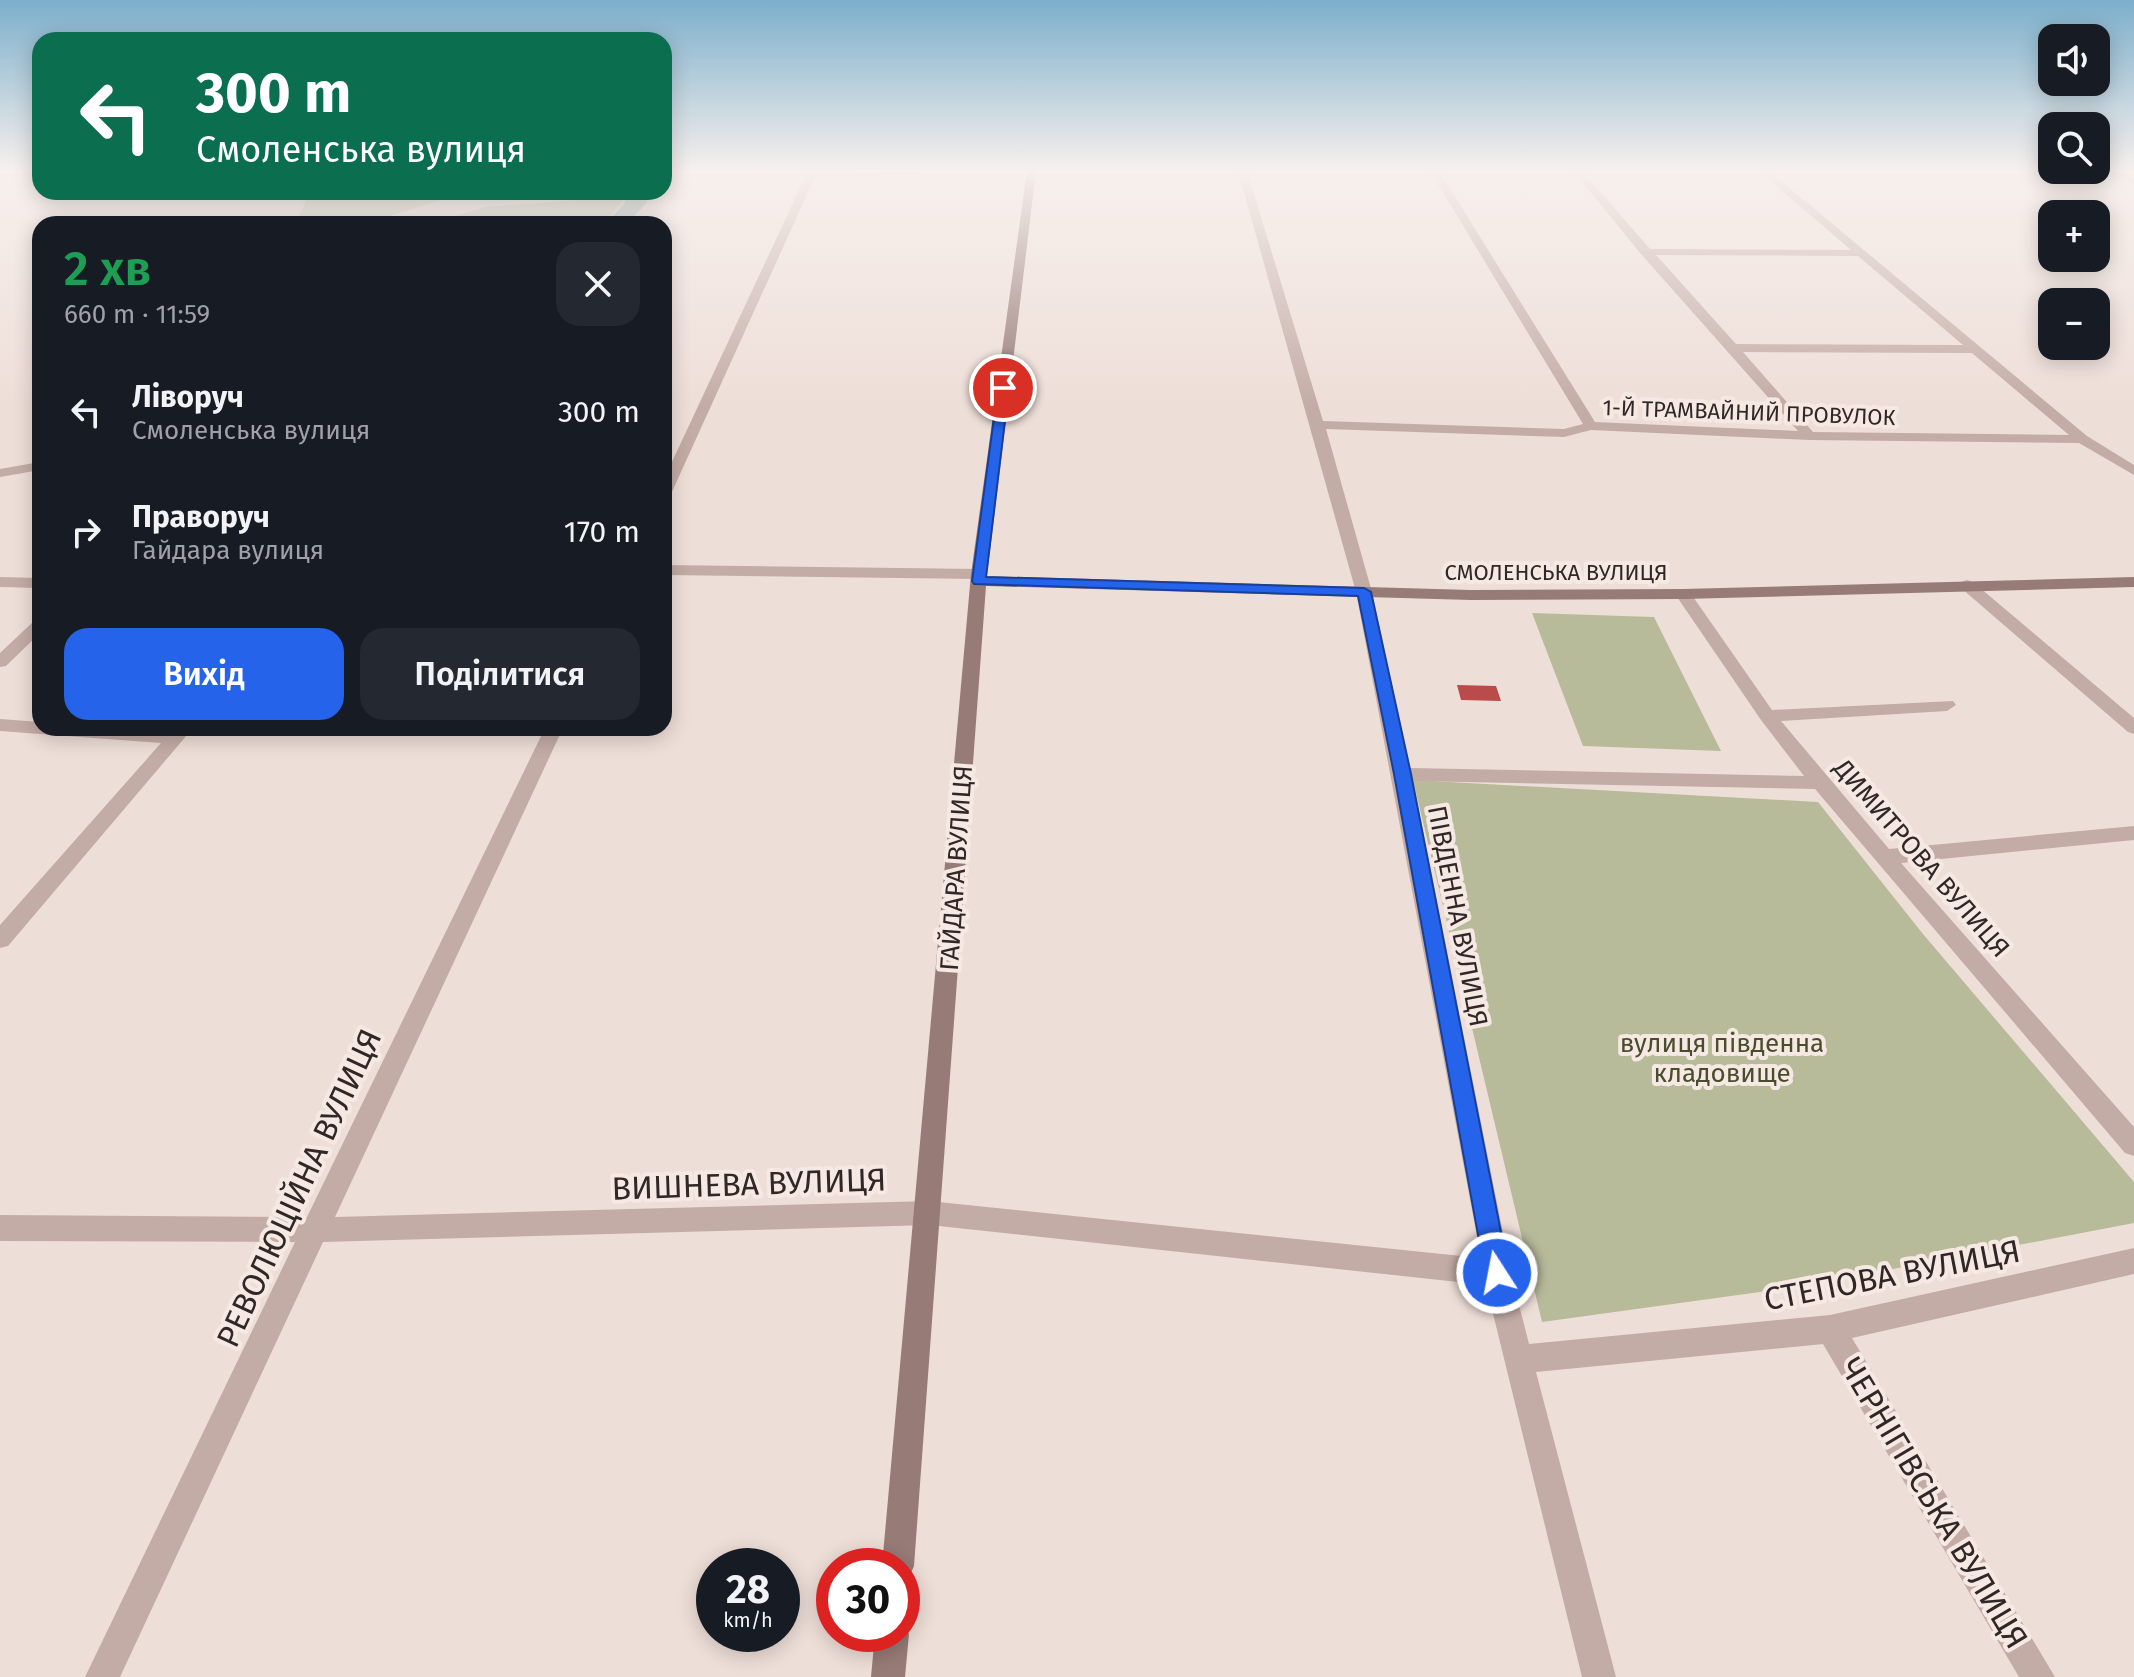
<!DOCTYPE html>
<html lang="uk">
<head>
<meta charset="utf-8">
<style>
  :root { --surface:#171b24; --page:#242831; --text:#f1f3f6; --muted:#9ea1a6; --accent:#2563eb }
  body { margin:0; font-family:"Fira Sans",sans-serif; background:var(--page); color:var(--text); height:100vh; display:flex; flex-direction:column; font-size:30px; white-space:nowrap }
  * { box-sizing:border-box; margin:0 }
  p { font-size:26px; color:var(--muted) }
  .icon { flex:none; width:44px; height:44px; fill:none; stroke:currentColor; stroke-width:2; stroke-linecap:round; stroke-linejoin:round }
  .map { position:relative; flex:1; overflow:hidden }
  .panel { position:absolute; left:32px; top:216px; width:640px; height:520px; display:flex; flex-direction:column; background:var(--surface); border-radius:24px; box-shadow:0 4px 20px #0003 }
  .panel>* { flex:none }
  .top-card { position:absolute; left:32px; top:32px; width:640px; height:168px; border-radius:24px; box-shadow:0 4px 20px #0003; background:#0b6e4f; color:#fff; overflow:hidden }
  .buttons { position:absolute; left:2038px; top:24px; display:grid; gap:16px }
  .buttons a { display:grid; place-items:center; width:72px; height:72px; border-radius:16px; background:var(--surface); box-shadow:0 4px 20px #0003; font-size:40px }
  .speed { position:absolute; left:696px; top:1548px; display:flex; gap:16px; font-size:40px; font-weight:700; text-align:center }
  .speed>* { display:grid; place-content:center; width:104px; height:104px; border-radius:50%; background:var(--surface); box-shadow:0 4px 20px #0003; line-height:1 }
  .speed small { font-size:20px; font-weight:400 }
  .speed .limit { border:12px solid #d22; background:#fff; color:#111 }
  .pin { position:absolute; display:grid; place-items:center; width:68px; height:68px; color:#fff; margin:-34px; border:4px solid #fff; border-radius:50%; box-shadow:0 2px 8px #0007 }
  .me { position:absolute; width:88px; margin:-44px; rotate:349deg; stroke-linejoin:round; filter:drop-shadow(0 0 6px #0008) }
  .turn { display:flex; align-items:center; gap:28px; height:168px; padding:0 32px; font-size:36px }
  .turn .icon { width:104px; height:104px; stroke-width:2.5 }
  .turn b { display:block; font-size:56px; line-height:68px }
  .round { display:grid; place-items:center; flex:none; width:84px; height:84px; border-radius:24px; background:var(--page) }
  .head { display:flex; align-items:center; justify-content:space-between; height:136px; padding:0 32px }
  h1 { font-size:48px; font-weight:600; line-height:60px; color:#1e9e55 }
  .primary-button { display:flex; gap:16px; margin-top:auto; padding:16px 32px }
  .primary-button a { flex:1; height:92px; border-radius:24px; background:var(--accent); color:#fff; font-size:32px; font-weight:600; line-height:92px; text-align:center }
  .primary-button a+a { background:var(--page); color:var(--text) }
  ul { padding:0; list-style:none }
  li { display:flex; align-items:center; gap:24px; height:120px; padding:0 32px }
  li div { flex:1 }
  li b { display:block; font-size:30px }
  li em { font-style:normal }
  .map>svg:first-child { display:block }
  .green { fill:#b8bb9a }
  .water { fill:#7aa89f }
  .building { fill:#b94b4a }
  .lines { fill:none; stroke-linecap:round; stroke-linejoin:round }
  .street { fill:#c4aca6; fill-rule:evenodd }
  .secondary { fill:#977b77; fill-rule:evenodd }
  .route { fill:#2563eb; stroke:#184099; stroke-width:2 }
  .labels { text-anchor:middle; stroke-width:8; stroke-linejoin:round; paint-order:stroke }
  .far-street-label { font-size:22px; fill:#312726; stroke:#f6e9e4 }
  .street-label { font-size:26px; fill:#312726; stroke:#f6e9e4 }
  .park-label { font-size:26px; fill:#484d2c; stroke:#f6e9e4 }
  .near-street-label { font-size:32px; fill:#312726; stroke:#f6e9e4 }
</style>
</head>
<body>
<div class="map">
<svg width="2134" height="1677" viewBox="0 0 2134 1677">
  <rect width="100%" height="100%" fill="#eeded8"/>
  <path class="green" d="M310,192H466L364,224H305L299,216Z
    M593,192H623L625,198L605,224H444L445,220L484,207L590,199Z
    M1532,613L1654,617L1721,751L1583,746Z
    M1413,780L1818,802L1923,934L2134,1182V1223L1804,1286L1542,1322Z"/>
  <path class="water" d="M625,192H643L647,202L627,224H605L625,203Z"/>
  <path class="building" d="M1457,685L1496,686L1501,701L1461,700Z"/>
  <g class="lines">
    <path class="street" d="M808,171H919L915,174L815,177L671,494L664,498V479Z
      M1238,171H1247L1323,421L1564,429L1583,424L1430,171H1439L1595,422L1798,431L1641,254L1573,171H1582L1650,249L1851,250L1759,171H1769L2087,436L2134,465V475L2079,443L1809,440L1591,430L1564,437L1326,429L1372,592L1410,768L1804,776L1761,720L1675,594L1683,589L1689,591L1772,710L1953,701L1956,705L1947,711L1781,721L1889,849L2134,826V840L1901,863L2134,1127V1156L2125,1153L1815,789L1413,781L1511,1273L1529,1344L1830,1315L2134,1248V1274L1852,1338L2055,1677H2019L1823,1344L1536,1372L1616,1677H1582L1486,1285L929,1225L323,1242L120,1677H85L295,1242L0,1241V1215L307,1217L545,728H563L335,1217L929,1201L1481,1258L1356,592ZM1656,255L1858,256L1963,345L1736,344ZM1743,352L1972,353L2069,435L1813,432Z
      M2109,171H2120L2134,178V185Z
      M40,462V470L0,477V469Z
      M664,565L979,569L987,574L979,579L664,575Z
      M0,577L40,578V588L0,587Z
      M1967,580L1973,582L2134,718V734L2128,732L1961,588V582Z
      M40,619V633L6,666L0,667V653L34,621Z
      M0,719L40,722V728L171,732L174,728H193L8,946L0,948V925L161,743L0,731Z"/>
    <path class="secondary" d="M1027,171H1036L987,576L1471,590L1683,589L2134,577V587L1683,599L1471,600L986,586L914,1566L909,1577L902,1580V1566H882L971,574Z
      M902,1622L909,1634L905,1677H871L875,1634H902Z"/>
  </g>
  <linearGradient id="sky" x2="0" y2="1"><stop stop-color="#7cafcb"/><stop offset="0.42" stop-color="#f7f0ed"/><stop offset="1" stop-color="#f7f0ed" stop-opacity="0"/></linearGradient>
  <rect width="2134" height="406" fill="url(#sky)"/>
  <path class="route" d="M1003,385L1009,388L986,577L1364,588L1371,592L1411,774L1509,1273L1506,1282L1497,1285L1488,1282L1485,1273L1394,774L1358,596L974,584L972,581L998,388Z"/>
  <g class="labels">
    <g class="far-street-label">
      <text transform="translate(1749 412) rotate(2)" y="8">1-Й ТРАМВАЙНИЙ ПРОВУЛОК</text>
      <text x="1556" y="580">СМОЛЕНСЬКА ВУЛИЦЯ</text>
    </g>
    <g class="street-label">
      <text transform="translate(1922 858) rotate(49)" y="9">ДИМИТРОВА ВУЛИЦЯ</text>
      <text transform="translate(956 868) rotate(-86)" y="9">ГАЙДАРА ВУЛИЦЯ</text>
      <text transform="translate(1458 916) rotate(79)" y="9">ПІВДЕННА ВУЛИЦЯ</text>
    </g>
    <g class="park-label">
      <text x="1722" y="1052">вулиця південна<tspan x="1722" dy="30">кладовище</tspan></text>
    </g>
    <g class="near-street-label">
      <text transform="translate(749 1184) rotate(-2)" y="11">ВИШНЕВА ВУЛИЦЯ</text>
      <text transform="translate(299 1188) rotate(-65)" y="11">РЕВОЛЮЦІЙНА ВУЛИЦЯ</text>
      <text transform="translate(1892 1275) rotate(-11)" y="11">СТЕПОВА ВУЛИЦЯ</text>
      <text transform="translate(1934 1503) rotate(59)" y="11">ЧЕРНІГІВСЬКА ВУЛИЦЯ</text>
    </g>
  </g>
</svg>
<div class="buttons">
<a><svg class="icon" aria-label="sound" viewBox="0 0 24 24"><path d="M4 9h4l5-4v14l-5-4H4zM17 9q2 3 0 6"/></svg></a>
<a><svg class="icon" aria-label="search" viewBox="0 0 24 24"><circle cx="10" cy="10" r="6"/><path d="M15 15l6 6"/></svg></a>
<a>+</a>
<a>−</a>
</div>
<div class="speed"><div>28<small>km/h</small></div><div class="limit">30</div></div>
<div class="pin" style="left:1003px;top:388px;background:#d93025"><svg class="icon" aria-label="arrive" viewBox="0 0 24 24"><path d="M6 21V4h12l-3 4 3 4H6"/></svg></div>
<svg class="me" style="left:1497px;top:1273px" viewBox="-20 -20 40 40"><circle r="17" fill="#2563eb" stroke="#fff" stroke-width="3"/><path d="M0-11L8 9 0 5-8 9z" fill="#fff"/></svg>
<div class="top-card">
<div class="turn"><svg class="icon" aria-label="left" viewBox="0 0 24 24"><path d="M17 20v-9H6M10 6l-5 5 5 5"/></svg><div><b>300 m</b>Смоленська вулиця</div></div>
</div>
<section class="panel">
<div class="head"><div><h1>2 хв</h1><p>660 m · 11:59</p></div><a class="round"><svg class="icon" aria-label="close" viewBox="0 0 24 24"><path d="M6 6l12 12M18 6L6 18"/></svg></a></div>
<ul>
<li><svg class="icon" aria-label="left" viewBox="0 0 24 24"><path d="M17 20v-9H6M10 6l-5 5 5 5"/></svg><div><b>Ліворуч</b><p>Смоленська вулиця</p></div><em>300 m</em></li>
<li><svg class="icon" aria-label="right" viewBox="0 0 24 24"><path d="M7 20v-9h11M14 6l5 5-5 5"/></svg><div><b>Праворуч</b><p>Гайдара вулиця</p></div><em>170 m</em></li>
</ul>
<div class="primary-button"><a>Вихід</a><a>Поділитися</a></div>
</section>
</div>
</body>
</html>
